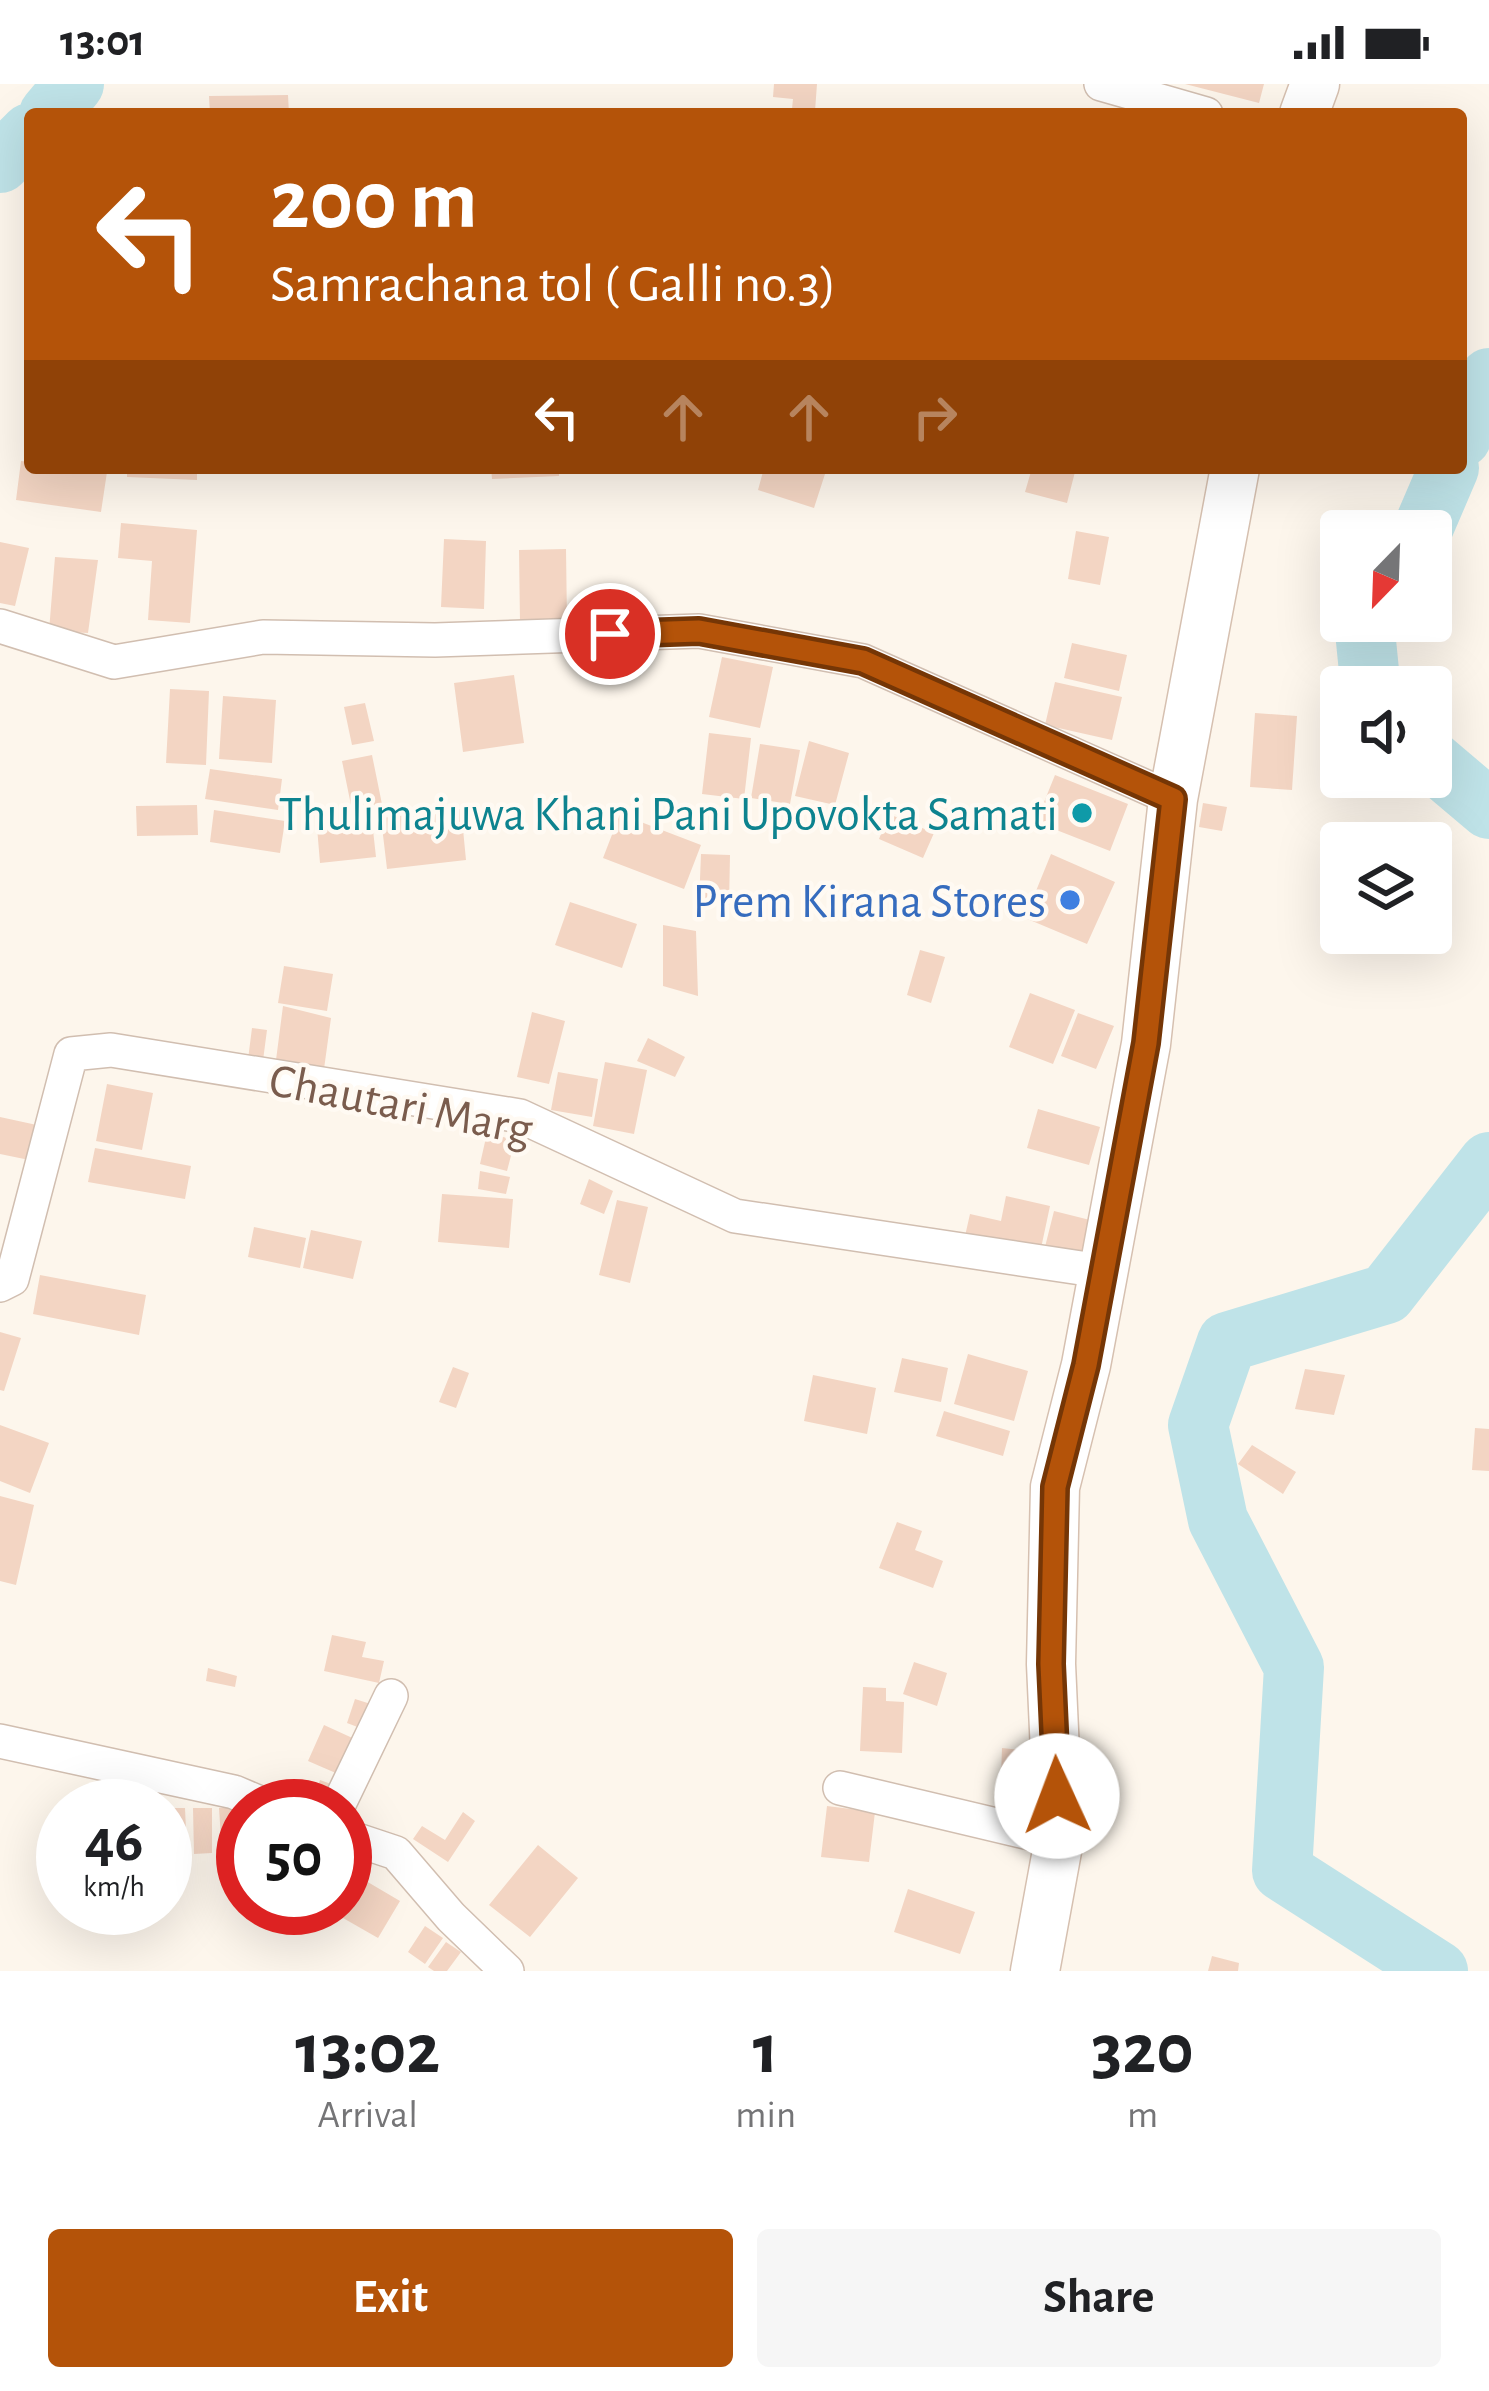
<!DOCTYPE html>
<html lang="en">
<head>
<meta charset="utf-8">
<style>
  :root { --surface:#fff; --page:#f6f6f6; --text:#202124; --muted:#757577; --accent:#b45309 }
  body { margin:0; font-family:"Alegreya Sans",sans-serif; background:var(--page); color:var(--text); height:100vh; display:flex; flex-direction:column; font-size:45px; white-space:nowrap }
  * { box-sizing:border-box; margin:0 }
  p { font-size:39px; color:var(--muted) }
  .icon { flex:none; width:66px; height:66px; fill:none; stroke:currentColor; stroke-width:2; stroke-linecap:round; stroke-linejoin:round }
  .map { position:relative; height:1887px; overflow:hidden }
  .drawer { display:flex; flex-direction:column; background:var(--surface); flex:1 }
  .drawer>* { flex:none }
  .guide { position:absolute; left:24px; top:24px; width:1443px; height:366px; border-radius:12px; box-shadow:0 12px 48px #0002; background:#b45309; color:#fff; overflow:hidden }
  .needle { width:78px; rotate:203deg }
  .fabs { position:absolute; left:1320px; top:426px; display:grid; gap:24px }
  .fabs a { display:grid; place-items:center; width:132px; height:132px; border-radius:12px; background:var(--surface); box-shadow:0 12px 48px #0002; font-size:60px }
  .speed { position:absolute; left:36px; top:1695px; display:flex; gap:24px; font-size:60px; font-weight:700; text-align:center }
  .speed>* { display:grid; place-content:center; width:156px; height:156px; border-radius:50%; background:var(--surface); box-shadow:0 12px 48px #0002; line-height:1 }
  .speed small { font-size:30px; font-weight:400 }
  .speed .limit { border:18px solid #d22; background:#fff; color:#111 }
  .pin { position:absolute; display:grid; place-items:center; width:102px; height:102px; color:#fff; margin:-51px; border:6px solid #fff; border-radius:50%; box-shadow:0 3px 12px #0007 }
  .me { position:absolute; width:132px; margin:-66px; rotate:358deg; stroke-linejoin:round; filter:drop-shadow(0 0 9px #0008) }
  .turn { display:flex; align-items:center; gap:42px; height:252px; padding:0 48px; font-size:54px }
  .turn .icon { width:156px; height:156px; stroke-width:2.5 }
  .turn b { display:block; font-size:84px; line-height:102px }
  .lanes { display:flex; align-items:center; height:114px; padding:0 48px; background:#0003; justify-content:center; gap:60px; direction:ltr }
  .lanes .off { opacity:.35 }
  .eta { display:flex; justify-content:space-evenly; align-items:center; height:204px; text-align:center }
  .eta b { font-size:72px; font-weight:700; line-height:84px }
  .action { display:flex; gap:24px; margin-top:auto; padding:24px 48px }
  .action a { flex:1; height:138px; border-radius:12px; background:var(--accent); color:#fff; font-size:48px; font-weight:700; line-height:138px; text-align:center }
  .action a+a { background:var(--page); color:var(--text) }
  .status { display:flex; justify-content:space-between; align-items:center; height:84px; padding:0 60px; background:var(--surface); direction:ltr }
  .status svg { height:33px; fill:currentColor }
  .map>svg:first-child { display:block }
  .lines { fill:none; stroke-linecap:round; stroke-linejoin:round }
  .river { stroke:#bfe3e8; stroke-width:60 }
  .building { fill:#f3d5c3 }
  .minor-casing { stroke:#d1beb0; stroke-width:36 }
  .secondary-casing { stroke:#d6c0b0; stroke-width:51 }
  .minor { stroke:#fff; stroke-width:33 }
  .secondary { stroke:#fff; stroke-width:48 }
  .route-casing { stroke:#753606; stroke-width:30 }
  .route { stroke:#b45309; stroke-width:21 }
  .culture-dot { fill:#0f9aa8; stroke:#fffaf3; stroke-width:4.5 }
  .shop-dot { fill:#3f7fe0; stroke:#fffaf3; stroke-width:4.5 }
  .labels { text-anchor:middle; stroke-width:9; stroke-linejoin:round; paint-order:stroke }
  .culture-label { font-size:48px; fill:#0d838f; stroke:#fffaf3; text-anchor:end }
  .shop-label { font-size:48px; fill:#366cbe; stroke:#fffaf3; text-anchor:end }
  .street-label { font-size:48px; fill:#7a5c4d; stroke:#fffaf3 }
</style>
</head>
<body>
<div class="status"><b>13:01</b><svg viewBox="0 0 49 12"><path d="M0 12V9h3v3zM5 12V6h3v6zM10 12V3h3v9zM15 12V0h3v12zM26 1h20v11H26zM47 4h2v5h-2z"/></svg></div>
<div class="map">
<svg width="1489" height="1887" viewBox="0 0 1489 1887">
  <rect width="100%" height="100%" fill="#fdf6ec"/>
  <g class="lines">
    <path class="river" d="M49,30L74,0
      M0,79L30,49
      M1461,354L1489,294
      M1422,447L1449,384
      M1364,537L1370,597L1375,603
      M1431,676L1489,725
      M1438,1887L1282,1787L1294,1583L1218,1436L1198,1341L1227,1258L1386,1210L1489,1078"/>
  </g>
  <path class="building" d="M774,0H817L815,27L792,25L793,15L773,13Z
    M1185,0H1264L1259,19Z
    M288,11L289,30H210L209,12Z
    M21,377L30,378V384L107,388L101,428L16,416Z
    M127,384H197V396L127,393Z
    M491,384H559V392L492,395Z
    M764,384H807L825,390L814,424L758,406Z
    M1032,384H1076L1067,419L1025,408Z
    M121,439L197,446L190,539L148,536L152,477L118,474Z
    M1076,447L1109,453L1100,501L1068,495Z
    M444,455L486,457L484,525L441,523Z
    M0,458L29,464L15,522L0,519Z
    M566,465L567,538H520L519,466Z
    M55,473L98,476L88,549L49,547Z
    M1072,559L1127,571L1119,607L1064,594Z
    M722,573L773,583L760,644L709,633Z
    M514,591L524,659L463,668L454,599Z
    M1055,598L1122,613L1112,656L1045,641Z
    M170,605L209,607L206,681L166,679Z
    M223,612L276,616L272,679L219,675Z
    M365,619L374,657L352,661L344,623Z
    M1255,629L1297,632L1292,706L1250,703Z
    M709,649L751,654L744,715L702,710Z
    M809,657L849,669L835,721L795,712Z
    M760,660L800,666L790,720L751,714Z
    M372,671L384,730L354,736L342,677Z
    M210,685L282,695L278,726L205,715Z
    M1055,691L1128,720L1110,767L1036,738Z
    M1203,719L1227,723L1222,747L1199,743Z
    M197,721L198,751L137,752L136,722Z
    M461,725L466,776L387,785L381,734Z
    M214,726L285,737L280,769L210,758Z
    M620,730L701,761L684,805L603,774Z
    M889,730L934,749L923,774L879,755Z
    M372,737L376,773L320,779L317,743Z
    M701,770L730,771L729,821L699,820Z
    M1051,770L1115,798L1087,860L1025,834Z
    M570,818L637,840L622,884L555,861Z
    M663,841L696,847L698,912L663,902Z
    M920,866L945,873L931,919L907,911Z
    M284,882L333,890L327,927L278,919Z
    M1030,909L1075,926L1053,980L1009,963Z
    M283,922L331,934L324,985L276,976Z
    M532,928L565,937L549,1000L517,993Z
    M1078,929L1114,942L1096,985L1061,972Z
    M252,944L267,946L262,984L247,983Z
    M648,954L685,973L675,993L637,977Z
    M605,978L647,986L634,1050L593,1042Z
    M558,988L598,995L592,1033L551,1026Z
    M107,1000L153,1009L142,1066L96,1057Z
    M1038,1025L1100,1043L1089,1081L1027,1064Z
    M0,1033L46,1043L39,1078L0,1070Z
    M487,1049L515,1056L507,1087L480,1080Z
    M95,1064L191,1082L185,1115L88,1098Z
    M480,1087L510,1093L506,1110L478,1105Z
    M589,1095L613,1107L604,1130L580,1120Z
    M442,1110L513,1115L509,1164L438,1158Z
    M1006,1112L1050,1122L1040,1169L965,1152L970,1130L1001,1137Z
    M617,1116L648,1123L630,1199L599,1191Z
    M1054,1127L1094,1137L1084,1173L1045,1163Z
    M254,1143L306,1154L300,1184L248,1173Z
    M311,1146L362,1157L353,1195L303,1184Z
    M40,1191L146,1211L139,1251L33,1230Z
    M0,1248L21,1254L4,1307L0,1306Z
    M968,1270L1028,1287L1014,1337L954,1320Z
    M902,1274L948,1284L941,1318L894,1308Z
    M453,1283L469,1289L456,1324L439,1318Z
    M1305,1285L1345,1291L1334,1331L1295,1325Z
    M813,1291L876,1304L867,1350L804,1337Z
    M944,1327L1010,1347L1003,1372L936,1352Z
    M0,1341L49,1359L30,1409L0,1397Z
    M1475,1344L1489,1345V1387L1472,1386Z
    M1252,1361L1296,1388L1283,1410L1238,1380Z
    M0,1412L34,1421L16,1501L0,1497Z
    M897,1438L922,1447L915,1466L943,1477L933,1504L879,1484Z
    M332,1551L366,1558L362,1573L384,1577L379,1599L324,1587Z
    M914,1578L947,1589L937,1622L903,1610Z
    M208,1584L237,1592L235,1603L206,1597Z
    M863,1603L886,1604V1617L904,1618L902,1669L860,1667Z
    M355,1615L377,1622L368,1647L347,1639Z
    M324,1641L359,1657L345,1693L308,1677Z
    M1002,1664L1041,1668L1039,1695L1001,1692Z
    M302,1695L318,1702L320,1696L331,1700L324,1717L298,1707Z
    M827,1722L875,1728L869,1778L821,1773Z
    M243,1723V1782L223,1784L219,1724Z
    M166,1724H185L187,1769L168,1770Z
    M193,1724H212V1769L194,1770Z
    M463,1728L475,1737L448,1778L413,1755L422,1742L445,1756Z
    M538,1761L578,1794L530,1853L489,1821Z
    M366,1797L400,1817L378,1854L343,1834Z
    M908,1805L975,1828L960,1870L894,1848Z
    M425,1842L443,1854L425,1880L408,1868Z
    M446,1858L461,1868L447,1887H434L428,1883Z
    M1212,1872L1239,1879L1238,1887H1208Z"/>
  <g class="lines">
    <defs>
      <path id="minor" d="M1101,0L1206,30
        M0,542L114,578L263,553L435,556L699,547L863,577L1173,715
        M0,1201L12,1195L71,970L111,966L520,1032L735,1132L1101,1187
        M0,1657L234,1708L267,1722
        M840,1704L1059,1756
        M338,1722L391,1612
        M345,1752L396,1769L451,1833L507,1887"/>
      <path id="secondary" d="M1304,30L1315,0
        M1035,1887L1059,1756L1051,1580L1055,1403L1086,1281L1146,960L1173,715L1235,384"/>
    </defs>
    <use href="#minor" class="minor-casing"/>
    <use href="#secondary" class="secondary-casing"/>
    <use href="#minor" class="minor"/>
    <use href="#secondary" class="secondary"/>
  </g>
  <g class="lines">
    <defs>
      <path id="route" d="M610,550L699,547L863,577L1173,715L1146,959L1086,1281L1055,1403L1051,1580L1057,1712"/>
    </defs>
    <use href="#route" class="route-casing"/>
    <use href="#route" class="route"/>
  </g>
  <circle class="culture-dot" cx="1082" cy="729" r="12"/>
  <circle class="shop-dot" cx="1070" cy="816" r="12"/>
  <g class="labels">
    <g class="culture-label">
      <text x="1058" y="746">Thulimajuwa Khani Pani Upovokta Samati</text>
    </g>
    <g class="shop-label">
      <text x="1046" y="833">Prem Kirana Stores</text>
    </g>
    <g class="street-label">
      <text transform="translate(401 1019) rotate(11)" y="17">Chautari Marg</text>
    </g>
  </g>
</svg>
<div class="fabs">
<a><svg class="needle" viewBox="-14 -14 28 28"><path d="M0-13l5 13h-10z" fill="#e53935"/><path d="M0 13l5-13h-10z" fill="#757577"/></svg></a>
<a><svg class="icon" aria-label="sound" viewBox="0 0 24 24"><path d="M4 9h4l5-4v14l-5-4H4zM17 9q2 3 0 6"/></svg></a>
<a><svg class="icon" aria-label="layers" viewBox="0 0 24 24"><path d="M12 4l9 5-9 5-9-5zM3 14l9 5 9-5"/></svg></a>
</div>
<div class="speed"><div>46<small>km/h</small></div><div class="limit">50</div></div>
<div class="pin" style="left:610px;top:550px;background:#d93025"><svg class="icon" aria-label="arrive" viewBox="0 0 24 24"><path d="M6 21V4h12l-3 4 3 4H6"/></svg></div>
<svg class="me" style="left:1057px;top:1712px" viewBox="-20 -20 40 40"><circle r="19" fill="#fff"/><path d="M0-13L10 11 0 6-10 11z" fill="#b45309"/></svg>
<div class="guide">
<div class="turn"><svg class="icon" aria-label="left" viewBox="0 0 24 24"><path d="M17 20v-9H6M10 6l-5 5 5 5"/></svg><div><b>200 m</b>Samrachana tol ( Galli no.3)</div></div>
<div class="lanes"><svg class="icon" aria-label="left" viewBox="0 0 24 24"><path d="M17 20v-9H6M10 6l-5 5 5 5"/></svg><svg class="icon off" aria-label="ahead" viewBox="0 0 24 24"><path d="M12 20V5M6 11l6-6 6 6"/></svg><svg class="icon off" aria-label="ahead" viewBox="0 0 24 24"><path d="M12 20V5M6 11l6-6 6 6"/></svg><svg class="icon off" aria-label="right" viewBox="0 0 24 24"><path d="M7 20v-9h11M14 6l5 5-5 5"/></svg></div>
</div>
</div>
<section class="drawer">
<div class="eta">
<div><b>13:02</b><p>Arrival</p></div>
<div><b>1</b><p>min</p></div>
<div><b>320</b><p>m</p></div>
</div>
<div class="action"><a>Exit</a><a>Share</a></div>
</section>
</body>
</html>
